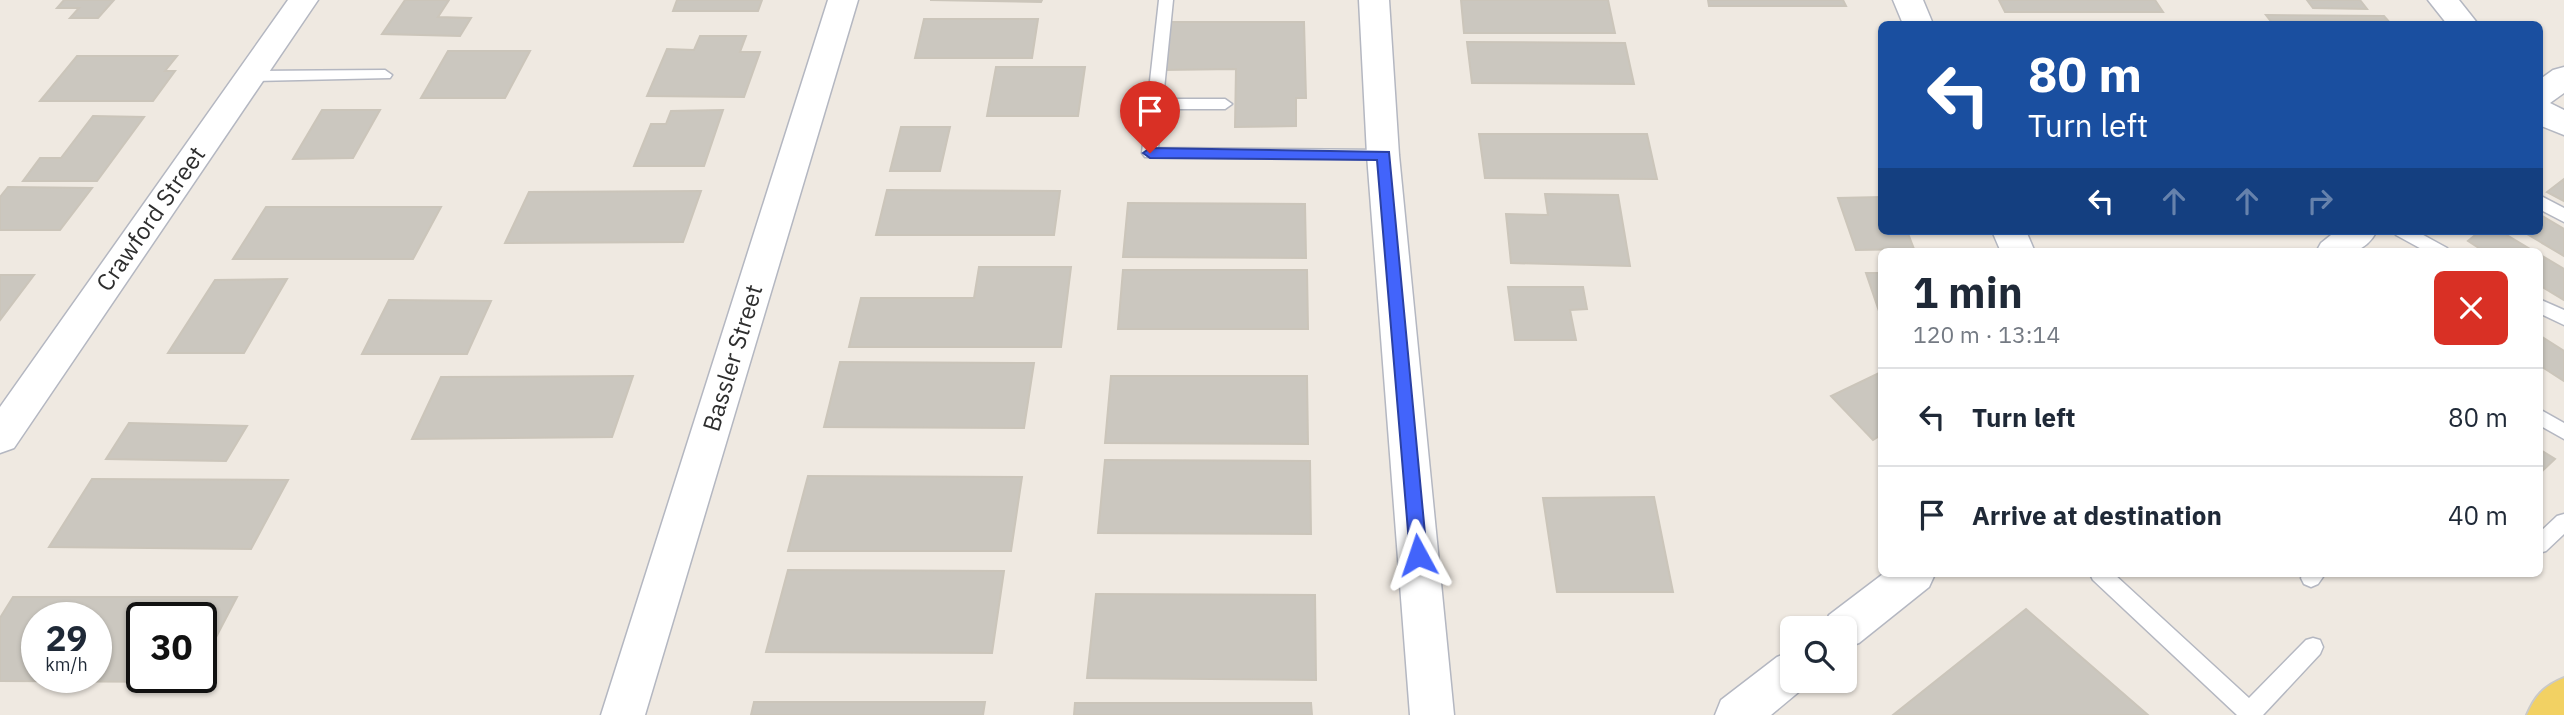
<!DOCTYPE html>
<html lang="en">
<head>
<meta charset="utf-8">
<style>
  :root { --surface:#fff; --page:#f2f2f3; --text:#1f2937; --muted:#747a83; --line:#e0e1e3 }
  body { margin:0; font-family:"IBM Plex Sans",sans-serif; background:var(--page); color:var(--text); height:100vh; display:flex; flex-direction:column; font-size:26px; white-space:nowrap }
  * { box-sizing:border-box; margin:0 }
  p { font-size:23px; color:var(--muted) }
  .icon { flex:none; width:38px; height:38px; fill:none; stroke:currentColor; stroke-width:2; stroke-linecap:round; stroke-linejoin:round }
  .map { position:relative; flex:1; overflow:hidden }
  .drawer { position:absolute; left:1878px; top:248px; width:665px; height:329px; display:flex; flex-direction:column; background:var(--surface); border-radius:10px; box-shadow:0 2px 5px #0004 }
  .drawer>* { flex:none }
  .guide { position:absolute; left:1878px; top:21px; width:665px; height:214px; border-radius:10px; box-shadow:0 2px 5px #0004; background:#1a4fa0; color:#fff; overflow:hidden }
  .fabs { position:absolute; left:1780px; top:616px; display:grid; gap:14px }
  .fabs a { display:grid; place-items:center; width:77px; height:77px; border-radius:10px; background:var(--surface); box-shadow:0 2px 5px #0004; font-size:35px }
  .speed { position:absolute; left:21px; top:602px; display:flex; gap:14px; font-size:35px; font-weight:700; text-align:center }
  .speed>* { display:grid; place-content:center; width:91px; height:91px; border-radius:50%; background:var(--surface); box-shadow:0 2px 5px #0004; line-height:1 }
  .speed small { font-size:18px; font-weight:400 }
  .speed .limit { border:4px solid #111; border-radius:10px; background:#fff; color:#111 }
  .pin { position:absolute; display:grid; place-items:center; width:60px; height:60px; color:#fff; margin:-72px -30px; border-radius:50% 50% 50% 0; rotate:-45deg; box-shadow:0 0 7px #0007 }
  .pin .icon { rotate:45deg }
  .me { position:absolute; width:77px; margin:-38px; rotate:355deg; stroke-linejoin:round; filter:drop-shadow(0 0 5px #0008) }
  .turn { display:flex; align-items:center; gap:24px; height:147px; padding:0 35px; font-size:32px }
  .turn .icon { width:91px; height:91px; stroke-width:2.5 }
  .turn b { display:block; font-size:49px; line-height:60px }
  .lanes { display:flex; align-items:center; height:66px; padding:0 35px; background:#0003; justify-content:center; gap:35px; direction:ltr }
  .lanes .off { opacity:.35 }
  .round { display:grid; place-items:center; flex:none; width:74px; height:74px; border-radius:10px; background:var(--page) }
  .head { display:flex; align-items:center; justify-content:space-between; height:119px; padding:0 35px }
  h1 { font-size:42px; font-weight:700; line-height:52px }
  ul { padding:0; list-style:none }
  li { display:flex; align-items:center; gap:21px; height:98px; padding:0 35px; border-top:2px solid var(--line) }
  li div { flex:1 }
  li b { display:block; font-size:26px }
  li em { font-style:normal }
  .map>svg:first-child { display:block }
  .building { fill:#cbc7bf; stroke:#cbc5ba; stroke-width:2; fill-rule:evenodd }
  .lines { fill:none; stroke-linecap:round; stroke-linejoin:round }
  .lane-casing { stroke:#b4b7c1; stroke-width:3 }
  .street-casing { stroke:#b4b7c1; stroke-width:3 }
  .primary-casing { stroke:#c9c9c9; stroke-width:4 }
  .lane { fill:#fff; fill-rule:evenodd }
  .street { fill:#fff; fill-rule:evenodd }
  .primary { fill:#f2d163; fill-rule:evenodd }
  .route { fill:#4264fb; stroke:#2b41a3; stroke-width:2 }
  .labels { text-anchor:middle; stroke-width:6; stroke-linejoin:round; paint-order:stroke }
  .street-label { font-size:24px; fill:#2e2e2e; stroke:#fff }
</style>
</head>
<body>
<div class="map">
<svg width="2564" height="715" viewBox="0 0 2564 715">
  <rect width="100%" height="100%" fill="#efe9e1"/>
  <path class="building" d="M64,0H114L98,18H70L79,8H57Z
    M405,0H449L438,17L471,18L460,36L382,34Z
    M677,0H762L758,11H673Z
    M930,0H1042L1041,2Z
    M1461,0H1608L1615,33H1464Z
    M1708,0H1843L1846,6H1709Z
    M1999,0H2155L2163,12H2005Z
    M2307,0H2360L2367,9L2313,8Z
    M2266,15L2384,16L2391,24H2273Z
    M924,19H1038L1032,58H915Z
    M1166,22H1304L1306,98H1296V126L1235,127L1236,69L1163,70Z
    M700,36H746L740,52H760L744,97L647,96L667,49L694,50Z
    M1467,42L1625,43L1634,84L1472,83Z
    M448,51H530L505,98H421Z
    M77,56H177L165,71H175L153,101H40Z
    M996,67H1085L1078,116H987Z
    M322,110H380L353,158L293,159Z
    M723,110L704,166H634L651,124H666L671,111Z
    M93,116L144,117L97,181H23L40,158H61Z
    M901,127H950L940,171H890Z
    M1479,134H1647L1657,179L1485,178Z
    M2564,179V201L2547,192Z
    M8,187L92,188L60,230H0V197Z
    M887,190L1060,191L1054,235H876Z
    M701,191L683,242L505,243L529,192Z
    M1545,194L1618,195L1630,266L1511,263L1506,214L1548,215Z
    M1881,197V231H1907L1914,249L1856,250L1838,198Z
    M1128,203L1305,204L1306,258L1123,257Z
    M266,207H441L413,259H233Z
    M2539,214L2564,229V256L2522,231H2539Z
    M2480,231H2500L2535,252H2485L2468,241Z
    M2539,254L2564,269V300L2539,285Z
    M979,267H1071L1061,347H849L861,298H974Z
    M1123,270H1307L1308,329H1118Z
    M1866,273H1881V317Z
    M0,275H34L0,320Z
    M287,279L244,353H168L215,280Z
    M1508,287H1583L1587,309L1570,310L1576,340H1515Z
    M389,300L491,301L467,354H362Z
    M2539,335L2564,351V381L2539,365Z
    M840,362L1034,363L1024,428L824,427Z
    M1881,372V435L1873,440L1831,396Z
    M633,376L612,437L412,439L441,377Z
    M1111,376H1307L1308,444L1105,443Z
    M129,423L247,426L226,461L106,459Z
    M2539,449L2555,459L2539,474Z
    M1105,460L1310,461L1311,534L1098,533Z
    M808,476L1022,477L1011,551H788Z
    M92,479L288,480L251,549L49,547Z
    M1654,497L1673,592H1557L1543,498Z
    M788,570L1004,571L992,653L766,652Z
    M1096,594L1315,595L1316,680L1087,678Z
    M13,597H237L201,666V618H142V677H195L193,682L0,681V618ZM37,618H96V677H37Z
    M2026,609L2148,715H1893Z
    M754,702H985L983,715H751Z
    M1075,703H1311L1312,715H1074Z"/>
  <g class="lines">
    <defs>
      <path id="lane" d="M1159,0H1173L1163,99H1225L1232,104L1225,109H1162L1158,148L1383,150L1391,155L1388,159L1145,157L1142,153Z
        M385,70L392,75L390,78L251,81L244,76L251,71Z
        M2539,195L2564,208V222L2539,209Z
        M2394,231H2416L2447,248L2449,252H2427L2396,235Z
        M2539,299L2564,310V325L2539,313Z
        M2539,409L2564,423V439L2539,425Z
        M2564,514V534L2546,551L2539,553V533L2557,516Z
        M2090,574H2114L2249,698L2306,640L2313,638L2320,640L2323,647L2320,654L2263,715H2237L2093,580Z
        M2303,574H2325L2318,584L2311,587L2304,584L2301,578Z"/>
      <path id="street" d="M288,0H318L14,448L0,453V407Z
        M828,0H858L645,715H601Z
        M1359,0H1389L1399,155L1454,715H1410L1367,155Z
        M1893,0H1923L1933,24H1903Z
        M2428,0H2459L2478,24H2447Z
        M2564,67V93L2550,103L2564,110V135L2539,125V80L2553,70Z
        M1992,231H2026L2035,252H2001Z
        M2336,231H2377C2362,258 2343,252 2316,252L2321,243Z
        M1883,574H1935L1929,587L1859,643L1844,648V628H1823L1829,615Z
        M1792,651V681H1809L1807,685L1771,715H1715L1721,700L1777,657Z"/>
      <path id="primary" d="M2564,678V715H2527C2535,696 2544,686 2564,678Z"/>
    </defs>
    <use href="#lane" class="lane-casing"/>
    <use href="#street" class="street-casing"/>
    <use href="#primary" class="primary-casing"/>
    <use href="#lane" class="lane"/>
    <use href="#street" class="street"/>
    <use href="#primary" class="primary"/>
  </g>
  <path class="route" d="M1150,148L1389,152L1427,555L1425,561L1418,563L1412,561L1410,555L1377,160L1150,158L1143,153Z"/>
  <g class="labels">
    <g class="street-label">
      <text transform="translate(151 219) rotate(-55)" y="8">Crawford Street</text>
      <text transform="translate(733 358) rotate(-73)" y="8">Bassler Street</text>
    </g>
  </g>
</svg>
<div class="fabs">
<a><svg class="icon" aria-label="search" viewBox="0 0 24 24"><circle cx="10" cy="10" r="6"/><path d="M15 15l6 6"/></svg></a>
</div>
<div class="speed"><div>29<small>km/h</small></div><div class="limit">30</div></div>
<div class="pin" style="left:1150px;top:153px;background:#d93025"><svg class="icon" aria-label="arrive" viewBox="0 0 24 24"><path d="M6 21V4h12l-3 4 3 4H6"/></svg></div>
<svg class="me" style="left:1418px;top:555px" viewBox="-20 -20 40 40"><path d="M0-17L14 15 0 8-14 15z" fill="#4264fb" stroke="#fff" stroke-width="4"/></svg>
<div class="guide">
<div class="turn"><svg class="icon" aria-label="left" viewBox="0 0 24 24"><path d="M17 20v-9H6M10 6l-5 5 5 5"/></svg><div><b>80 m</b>Turn left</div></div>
<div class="lanes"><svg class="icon" aria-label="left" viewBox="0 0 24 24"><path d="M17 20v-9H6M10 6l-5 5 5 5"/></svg><svg class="icon off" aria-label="ahead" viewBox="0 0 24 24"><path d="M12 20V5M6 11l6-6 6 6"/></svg><svg class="icon off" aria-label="ahead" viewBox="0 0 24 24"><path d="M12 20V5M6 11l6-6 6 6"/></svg><svg class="icon off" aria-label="right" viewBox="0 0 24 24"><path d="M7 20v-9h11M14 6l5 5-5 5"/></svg></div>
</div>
<section class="drawer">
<div class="head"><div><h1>1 min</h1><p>120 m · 13:14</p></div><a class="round" style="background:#d93025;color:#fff"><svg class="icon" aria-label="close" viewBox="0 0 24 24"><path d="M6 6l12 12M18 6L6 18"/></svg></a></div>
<ul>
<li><svg class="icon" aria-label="left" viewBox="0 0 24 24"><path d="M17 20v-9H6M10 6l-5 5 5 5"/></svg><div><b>Turn left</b></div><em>80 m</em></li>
<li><svg class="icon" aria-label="arrive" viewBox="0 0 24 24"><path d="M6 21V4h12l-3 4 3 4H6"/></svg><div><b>Arrive at destination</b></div><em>40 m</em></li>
</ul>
</section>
</div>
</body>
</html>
